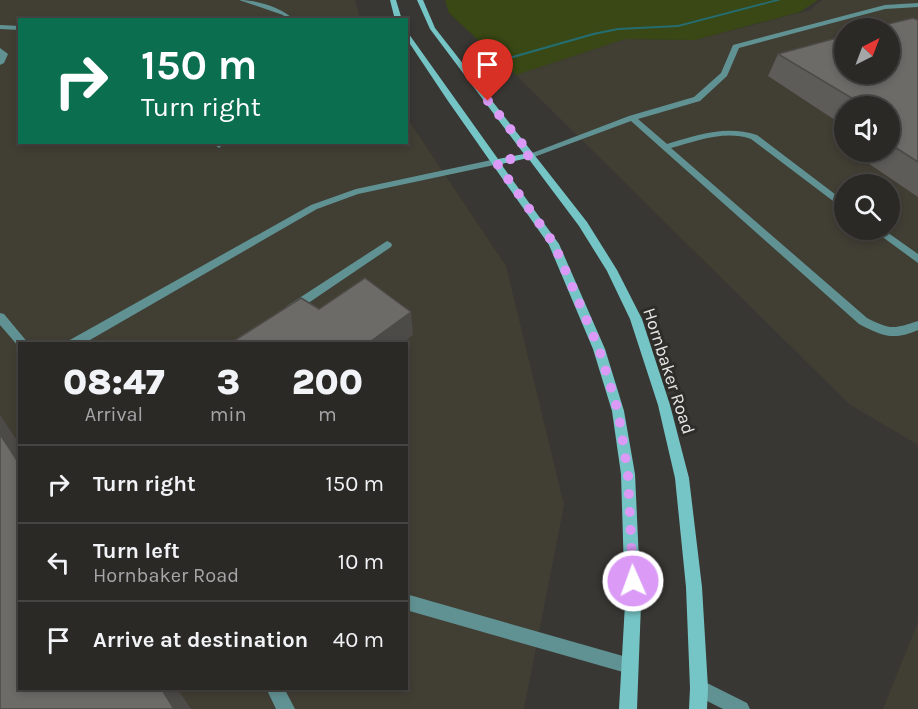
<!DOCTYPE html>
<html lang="en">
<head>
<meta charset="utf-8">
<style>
  :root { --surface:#2a2926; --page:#363532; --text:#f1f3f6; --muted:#a5a6a7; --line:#464543 }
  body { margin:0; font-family:Karla,sans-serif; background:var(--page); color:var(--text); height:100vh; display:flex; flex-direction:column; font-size:22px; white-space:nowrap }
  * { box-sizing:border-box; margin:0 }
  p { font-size:20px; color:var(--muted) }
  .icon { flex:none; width:33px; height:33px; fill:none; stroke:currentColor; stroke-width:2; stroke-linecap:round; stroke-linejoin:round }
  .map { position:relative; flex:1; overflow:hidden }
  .details { position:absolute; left:18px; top:342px; width:390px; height:348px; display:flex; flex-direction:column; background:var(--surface); border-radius:0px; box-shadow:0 3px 9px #0003,0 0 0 2px var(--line) }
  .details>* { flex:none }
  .banner { position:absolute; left:18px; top:18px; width:390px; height:126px; border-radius:0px; box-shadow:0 3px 9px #0003,0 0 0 2px var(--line); background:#0b6e4f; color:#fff; overflow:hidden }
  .needle { width:39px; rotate:42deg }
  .fabs { position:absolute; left:834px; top:18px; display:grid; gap:12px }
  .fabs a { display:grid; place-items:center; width:66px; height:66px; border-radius:50%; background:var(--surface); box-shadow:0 3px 9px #0003,0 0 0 2px var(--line); font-size:30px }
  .pin { position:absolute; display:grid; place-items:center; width:51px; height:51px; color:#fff; margin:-62px -26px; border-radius:50% 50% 50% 0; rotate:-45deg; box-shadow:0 0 6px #0007 }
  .pin .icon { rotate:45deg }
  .me { position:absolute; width:66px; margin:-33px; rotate:358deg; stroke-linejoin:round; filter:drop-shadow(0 0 4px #0008) }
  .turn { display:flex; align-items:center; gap:21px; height:126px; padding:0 24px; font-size:27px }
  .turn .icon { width:78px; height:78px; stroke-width:2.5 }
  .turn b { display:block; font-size:42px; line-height:51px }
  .eta { display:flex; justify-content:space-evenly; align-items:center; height:102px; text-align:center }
  .eta b { font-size:36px; font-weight:800; line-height:42px }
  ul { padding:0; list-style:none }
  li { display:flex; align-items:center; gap:18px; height:78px; padding:0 24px; border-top:2px solid var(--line) }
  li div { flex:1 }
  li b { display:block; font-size:22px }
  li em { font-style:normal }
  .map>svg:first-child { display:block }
  .built { fill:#413e34; fill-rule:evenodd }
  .green { fill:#394814 }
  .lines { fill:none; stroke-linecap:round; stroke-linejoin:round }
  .stream { fill:#256d71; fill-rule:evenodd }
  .service { fill:#619293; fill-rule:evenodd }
  .secondary { fill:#75c5c6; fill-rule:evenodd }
  .wall { fill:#5d5c59 }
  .shaded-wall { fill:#4c4b48 }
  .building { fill:#6c6b67; stroke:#4c4b48; stroke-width:1.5 }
  .route { stroke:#db9af6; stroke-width:10; stroke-dasharray:0 18 }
  .labels { text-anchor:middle; stroke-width:6; stroke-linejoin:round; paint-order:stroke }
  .street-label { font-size:18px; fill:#e8e7e5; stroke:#2e2d29 }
</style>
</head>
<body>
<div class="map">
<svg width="918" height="709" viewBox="0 0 918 709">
  <rect width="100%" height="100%" fill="#383733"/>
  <path class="built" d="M0,0H355L360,19L20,20V142H406L407,118L506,266L564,505L524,709H0ZM20,344H406V688H20Z
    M822,0H918V445L849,404L516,75L625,39L695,40L810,10ZM844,28H890V74H844ZM844,106H890V152H844ZM844,184H890V230H844Z
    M918,622V709H883Z"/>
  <path class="green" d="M445,0H818L800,12L695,40L625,39L516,75L449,13Z"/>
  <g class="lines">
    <path class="stream" d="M774,0H781L678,27L618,30L594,35L478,68L474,67L593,33L618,28L678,25Z"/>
    <path class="service" d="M239,0C256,0 282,7 294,20H287L283,15Z
      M918,3V7L885,9L739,48L727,76L700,101L638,119L667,144C698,135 725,125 757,135L844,201V208L841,207L751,139C724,130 698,141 671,148L867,318C890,330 894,329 918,321V330C893,341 882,336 859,324L631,121L534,157L531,158L527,155L629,116L694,97L721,73L733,45L885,5Z
      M0,25L20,26V30L0,29Z
      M0,48L8,54L4,63L0,65Z
      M216,142H225L219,148L215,145Z
      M496,159L500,162L499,164L358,194L317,209L83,344H66L68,341L311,205L356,189Z
      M873,230H884L918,254V263Z
      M387,241L391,243L392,245L391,247L295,312H287L285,309L287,306Z
      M0,313L4,314L29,344H20L19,347L0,325Z
      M406,594L630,658L636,660L638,666L636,672L630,674L406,610Z
      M699,679L747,703L750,709H723L693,694L690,688L693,682Z
      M266,688H284L295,709H276Z"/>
    <path class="secondary" d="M390,0H396L402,20H395Z
      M417,0H423L435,28L587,222L617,270L642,319L670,405L689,478L702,587L708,688L707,709H689L690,688L686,587L675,478L658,405L630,319L607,271L579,226L528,158L501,164L559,244L605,349L624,411L635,474L641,604L637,709H619L625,604L621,474L612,411L593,349L549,245L448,101L406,38V30L498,159L524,154L430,29Z"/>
  </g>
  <path class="wall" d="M918,20V197L862,159L866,152H890V106H844V126L768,76L778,54Z"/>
  <path class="shaded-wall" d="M411,312L413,335L401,344H367Z
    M0,415L20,445V465L0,434Z
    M161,688H177L191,709H174Z"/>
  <path class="building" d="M913,18L918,20V162L890,144V131L900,128L890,122V106H865L778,54L844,36V74H890V28H872Z
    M365,278L411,312L367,344H229L301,298L319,309Z
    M0,434L20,465V688H161L174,709H0Z"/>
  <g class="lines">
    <path class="route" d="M488,101L531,155L496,162L554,244L599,349L618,411L628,474L633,581"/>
  </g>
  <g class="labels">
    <g class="street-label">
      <text transform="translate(669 371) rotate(72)" y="6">Hornbaker Road</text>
    </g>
  </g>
</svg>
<div class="fabs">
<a><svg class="needle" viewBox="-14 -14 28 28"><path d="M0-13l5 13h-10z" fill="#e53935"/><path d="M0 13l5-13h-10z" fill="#a5a6a7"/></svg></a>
<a><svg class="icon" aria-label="sound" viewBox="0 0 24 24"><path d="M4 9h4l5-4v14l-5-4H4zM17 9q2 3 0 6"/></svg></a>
<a><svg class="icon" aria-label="search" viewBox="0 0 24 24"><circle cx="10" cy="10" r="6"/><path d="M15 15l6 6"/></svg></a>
</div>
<div class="pin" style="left:488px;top:101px;background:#d93025"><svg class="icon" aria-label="arrive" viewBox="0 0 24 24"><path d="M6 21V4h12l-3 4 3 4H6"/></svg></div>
<svg class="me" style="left:633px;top:581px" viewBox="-20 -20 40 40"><circle r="17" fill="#db9af6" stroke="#fff" stroke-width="3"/><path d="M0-11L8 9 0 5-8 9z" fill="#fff"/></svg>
<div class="banner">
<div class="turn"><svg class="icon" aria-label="right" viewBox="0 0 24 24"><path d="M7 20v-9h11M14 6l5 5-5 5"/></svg><div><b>150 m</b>Turn right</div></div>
</div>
<section class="details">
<div class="eta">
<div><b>08:47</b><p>Arrival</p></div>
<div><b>3</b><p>min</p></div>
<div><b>200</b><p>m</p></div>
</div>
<ul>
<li><svg class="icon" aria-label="right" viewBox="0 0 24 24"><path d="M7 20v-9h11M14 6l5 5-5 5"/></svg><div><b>Turn right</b></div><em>150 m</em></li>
<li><svg class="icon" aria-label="left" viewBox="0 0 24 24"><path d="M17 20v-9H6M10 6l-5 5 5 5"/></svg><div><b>Turn left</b><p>Hornbaker Road</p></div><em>10 m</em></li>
<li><svg class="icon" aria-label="arrive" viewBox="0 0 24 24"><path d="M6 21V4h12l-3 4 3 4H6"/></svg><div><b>Arrive at destination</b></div><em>40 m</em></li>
</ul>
</section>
</div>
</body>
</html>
